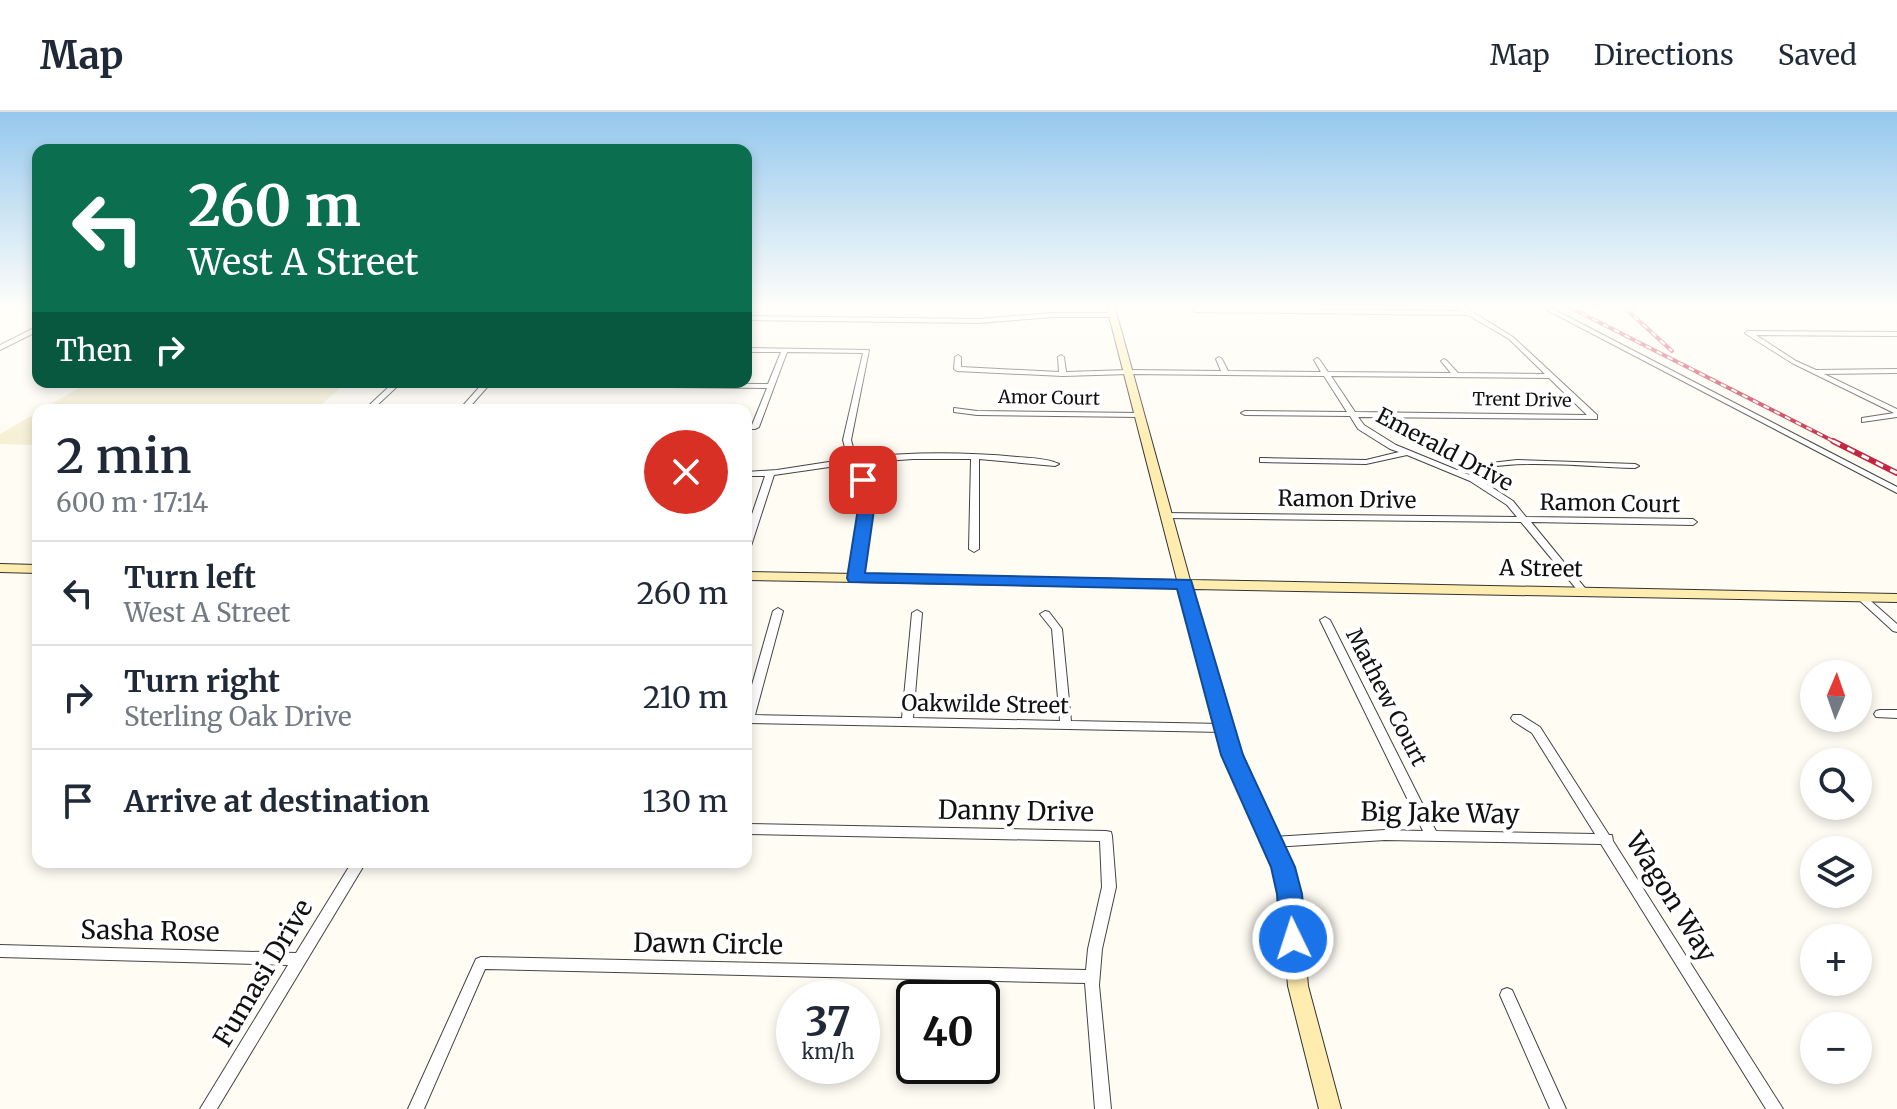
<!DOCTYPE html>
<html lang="en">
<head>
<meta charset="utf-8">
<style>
  :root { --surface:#fff; --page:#f6f6f7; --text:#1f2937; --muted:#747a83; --line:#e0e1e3 }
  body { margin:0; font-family:Merriweather,serif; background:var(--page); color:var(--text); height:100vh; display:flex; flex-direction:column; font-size:30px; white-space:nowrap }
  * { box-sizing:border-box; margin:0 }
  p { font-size:26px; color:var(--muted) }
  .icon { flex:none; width:44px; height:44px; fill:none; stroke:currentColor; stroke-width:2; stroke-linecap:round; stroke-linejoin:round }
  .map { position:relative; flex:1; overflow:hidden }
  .side { position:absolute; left:32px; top:292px; width:720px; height:464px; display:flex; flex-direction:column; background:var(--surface); border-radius:16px; box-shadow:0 4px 12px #0003 }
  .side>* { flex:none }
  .banner { position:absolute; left:32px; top:32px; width:720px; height:244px; border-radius:16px; box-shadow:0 4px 12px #0003; background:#0b6e4f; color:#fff; overflow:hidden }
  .needle { width:52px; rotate:2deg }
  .controls { position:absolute; left:1800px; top:548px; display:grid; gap:16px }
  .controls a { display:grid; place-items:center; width:72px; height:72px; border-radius:50%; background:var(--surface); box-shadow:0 4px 12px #0003; font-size:40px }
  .speed { position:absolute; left:776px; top:868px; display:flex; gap:16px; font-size:40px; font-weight:700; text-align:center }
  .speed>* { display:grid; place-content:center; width:104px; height:104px; border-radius:50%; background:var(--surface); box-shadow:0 4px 12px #0003; line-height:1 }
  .speed small { font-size:20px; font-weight:400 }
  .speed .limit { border:4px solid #111; border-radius:12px; background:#fff; color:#111 }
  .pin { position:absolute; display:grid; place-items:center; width:68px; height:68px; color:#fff; margin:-34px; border-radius:16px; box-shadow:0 4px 12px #0006 }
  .me { position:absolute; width:88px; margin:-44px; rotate:356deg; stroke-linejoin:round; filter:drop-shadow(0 0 6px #0008) }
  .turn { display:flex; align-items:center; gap:28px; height:168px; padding:0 24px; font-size:36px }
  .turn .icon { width:104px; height:104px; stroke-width:2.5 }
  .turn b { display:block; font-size:56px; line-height:68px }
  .then { display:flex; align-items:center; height:76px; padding:0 24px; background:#0003; gap:16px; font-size:30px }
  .round { display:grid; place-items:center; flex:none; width:84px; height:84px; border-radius:42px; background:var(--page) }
  .head { display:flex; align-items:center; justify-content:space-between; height:136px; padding:0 24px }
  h1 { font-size:48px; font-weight:600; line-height:60px }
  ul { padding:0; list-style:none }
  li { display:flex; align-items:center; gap:24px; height:104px; padding:0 24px; border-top:2px solid var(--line) }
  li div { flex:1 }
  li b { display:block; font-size:30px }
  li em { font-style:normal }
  header { display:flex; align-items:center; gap:48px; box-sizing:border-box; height:112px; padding:0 40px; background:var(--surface); border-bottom:2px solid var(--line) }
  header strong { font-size:38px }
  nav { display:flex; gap:44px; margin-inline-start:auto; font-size:28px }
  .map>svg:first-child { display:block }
  .farmland { fill:#f6efd3 }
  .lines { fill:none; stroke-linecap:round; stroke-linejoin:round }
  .street-casing { stroke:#444; stroke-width:2 }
  .secondary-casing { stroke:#333; stroke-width:2 }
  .street { fill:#fff; fill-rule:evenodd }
  .secondary { fill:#ffedaf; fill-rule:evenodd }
  .rail-far1-casing { stroke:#c32640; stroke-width:4 }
  .rail-casing { stroke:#c32640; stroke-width:6 }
  .rail-far1 { stroke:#fff; stroke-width:2; stroke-dasharray:6; stroke-linecap:butt }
  .rail { stroke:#fff; stroke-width:3; stroke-dasharray:8; stroke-linecap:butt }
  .route { fill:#1a73e8; stroke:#114b97; stroke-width:2 }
  .labels { text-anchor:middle; stroke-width:8; stroke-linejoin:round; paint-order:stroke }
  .far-street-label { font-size:18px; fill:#111; stroke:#fff }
  .street-label { font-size:22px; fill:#111; stroke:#fff }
  .near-street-label { font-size:26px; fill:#111; stroke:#fff }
</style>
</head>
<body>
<header>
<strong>Map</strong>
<nav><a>Map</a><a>Directions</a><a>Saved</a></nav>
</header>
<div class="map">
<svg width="1897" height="997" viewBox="0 0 1897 997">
  <rect width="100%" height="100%" fill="#fffcf4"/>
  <path class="farmland" d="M89,270H347L315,298H41Z
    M38,300V333L0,332V322Z"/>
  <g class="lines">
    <defs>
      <path id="street" d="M1194,196L1462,199L1458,196H1466L1513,225L1597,303V307L1358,305L1364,313L1396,333L1457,358L1473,353L1517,348L1635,352L1639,354L1635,356C1585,355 1511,345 1464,361L1476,365L1513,389L1526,405L1693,407L1697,410L1693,413L1531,410L1585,476L1587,478L1582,481L1579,480L1521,410L1166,406L1163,405L1162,403L1163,401L1517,405L1507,393L1470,369L1407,343L1366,352L1260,350V346H1263L1366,348L1399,340L1390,337L1358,317L1350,304L1245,303L1241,301L1245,299L1347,300L1324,264L1129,262L1063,264L957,259L954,257L955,245L958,243L961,245V255L1059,260L1058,245L1061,243L1064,245L1066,260L1129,258L1221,259L1216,247L1219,245L1222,247L1228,259L1321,260L1314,248L1317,246L1319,247L1328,260L1451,261L1441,249L1444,247L1446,248L1458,261L1545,262L1509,227L1468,203L1195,200L1192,198ZM1331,264L1549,266L1587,303L1355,300Z
        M1543,196H1551L1897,375V381Z
        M1052,201H1113L1116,203L1113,205H1052L979,211L746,208V204L979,207Z
        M38,214V219L0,238V233Z
        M1748,219L1897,220V224L1756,223L1796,249L1816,258L1897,257V261L1824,262L1897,297V305L1862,310V306L1894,301L1792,251L1746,222L1745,221Z
        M746,236L869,238L851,328L856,346C909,340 964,340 1017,345C1030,346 1047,346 1059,352L1055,354L979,347V437L974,440L969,437L971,347H913L858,351L869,370L872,385L871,407L860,466L855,469L850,466C856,440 869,401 862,375C860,367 855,359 850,352L774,363L751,434L746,437V420L765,364H746V360L777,358L848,347L843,328L863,241L787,240L759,315L755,317H746V313H752L767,276L489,273L467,298H459L484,270L768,272L781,240H746Z
        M394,270H402L372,298H364Z
        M954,296L977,299L1140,301L1144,303L1140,305L977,303L954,300Z
        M1861,482L1864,483L1897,512V520L1893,519L1858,487L1856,485L1858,483Z
        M778,496L783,499L755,603L902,606L912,501L917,498L922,501L913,606L1060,609L1052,517L1040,502L1045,499L1049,500L1062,517L1071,609L1223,612L1227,613L1229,616L1227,619L1223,620L746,611V594L773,499Z
        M1325,505L1330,508L1436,719L1595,722L1532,621L1513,609L1511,606L1513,603H1521L1540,615L1609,723H1612L1613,729L1783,997H1766L1601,732L1385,728L1273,735L1268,734L1267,730L1268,726L1273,725L1385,718L1423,719L1320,508Z
        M1880,598H1897V606L1876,605L1874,602L1876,599Z
        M746,712L1106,719L1111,720L1112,724L1116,775L1102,837L1099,873L1111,997H1095L1085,871L485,857L424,997H408L476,847L481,845L1086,858L1088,837L1102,775L1100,729L746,722Z
        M352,750H366L217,997H200L288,853L0,845V833L296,841Z
        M1507,876L1512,878L1566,997H1550L1500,883L1502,878Z"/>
      <path id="secondary" d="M1107,196H1115L1190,468L1897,482V490L1193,477L1231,616L1292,755L1300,782L1308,874L1341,997H1319L1288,874L1280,782L1274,755L1215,616L1179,476L746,468V460L1177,468Z
        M0,452L38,453V461L0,460Z"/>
    </defs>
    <use href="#street" class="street-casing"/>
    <use href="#secondary" class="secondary-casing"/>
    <use href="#street" class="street"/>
    <use href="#secondary" class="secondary"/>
    <defs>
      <path id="rail-far1" d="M1571,196L1837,331
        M1625,196L1672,239"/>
      <path id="rail" d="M1833,329L1897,361"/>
    </defs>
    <use href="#rail-far1" class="rail-far1-casing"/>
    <use href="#rail" class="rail-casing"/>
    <use href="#rail-far1" class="rail-far1"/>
    <use href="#rail" class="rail"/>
  </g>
  <linearGradient id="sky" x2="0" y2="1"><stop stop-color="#95c8ee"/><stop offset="0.58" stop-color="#fffefa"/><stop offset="1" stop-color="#fffefa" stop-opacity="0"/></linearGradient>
  <rect width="1897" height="336" fill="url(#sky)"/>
  <path class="route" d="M863,363L871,368L876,384L865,461L1191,468L1243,643L1295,755L1302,782L1306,827L1302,834L1293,838L1284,834L1280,827L1277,782L1271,755L1221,643L1177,477L849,470L847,466L860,384L856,368Z"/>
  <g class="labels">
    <g class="far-street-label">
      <text transform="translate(1049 286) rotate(1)" y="6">Amor Court</text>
      <text transform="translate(1522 288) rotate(1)" y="6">Trent Drive</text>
    </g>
    <g class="street-label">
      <text transform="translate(1445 337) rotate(28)" y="8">Emerald Drive</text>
      <text transform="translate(1347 387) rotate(1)" y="8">Ramon Drive</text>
      <text transform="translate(1610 391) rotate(1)" y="8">Ramon Court</text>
      <text transform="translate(1541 456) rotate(1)" y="8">A Street</text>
      <text transform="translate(1387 585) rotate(63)" y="8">Mathew Court</text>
      <text transform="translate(985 592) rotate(1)" y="8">Oakwilde Street</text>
    </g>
    <g class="near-street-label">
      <text transform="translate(1016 699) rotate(1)" y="9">Danny Drive</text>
      <text transform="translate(1440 701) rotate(1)" y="9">Big Jake Way</text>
      <text transform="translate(1671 785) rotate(58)" y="9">Wagon Way</text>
      <text transform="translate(150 819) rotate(1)" y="9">Sasha Rose</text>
      <text transform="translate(708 832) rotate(1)" y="9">Dawn Circle</text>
      <text transform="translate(263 861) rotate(-59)" y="9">Fumasi Drive</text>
    </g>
  </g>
</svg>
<div class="controls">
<a><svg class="needle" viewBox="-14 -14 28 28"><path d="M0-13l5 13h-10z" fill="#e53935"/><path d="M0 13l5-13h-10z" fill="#747a83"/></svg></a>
<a><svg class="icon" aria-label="search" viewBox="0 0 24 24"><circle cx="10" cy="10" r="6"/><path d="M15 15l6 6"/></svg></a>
<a><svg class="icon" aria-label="layers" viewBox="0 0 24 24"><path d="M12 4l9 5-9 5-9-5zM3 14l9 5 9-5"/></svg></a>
<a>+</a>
<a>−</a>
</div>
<div class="speed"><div>37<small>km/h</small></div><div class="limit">40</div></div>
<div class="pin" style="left:863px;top:368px;background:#d93025"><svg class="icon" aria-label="arrive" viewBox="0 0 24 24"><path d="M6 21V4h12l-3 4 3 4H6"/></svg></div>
<svg class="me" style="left:1293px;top:827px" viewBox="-20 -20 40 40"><circle r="17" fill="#1a73e8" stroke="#fff" stroke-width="3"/><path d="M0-11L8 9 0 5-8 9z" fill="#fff"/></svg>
<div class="banner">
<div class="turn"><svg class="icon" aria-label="left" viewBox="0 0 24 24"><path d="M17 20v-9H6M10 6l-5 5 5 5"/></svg><div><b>260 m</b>West A Street</div></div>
<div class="then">Then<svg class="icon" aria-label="right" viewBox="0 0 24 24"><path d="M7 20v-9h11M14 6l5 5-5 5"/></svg></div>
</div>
<section class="side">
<div class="head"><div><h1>2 min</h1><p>600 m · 17:14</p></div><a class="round" style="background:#d93025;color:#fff"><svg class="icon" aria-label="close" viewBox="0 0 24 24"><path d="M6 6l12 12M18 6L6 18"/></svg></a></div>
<ul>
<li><svg class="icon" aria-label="left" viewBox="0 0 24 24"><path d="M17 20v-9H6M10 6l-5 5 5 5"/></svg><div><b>Turn left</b><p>West A Street</p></div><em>260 m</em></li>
<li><svg class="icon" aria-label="right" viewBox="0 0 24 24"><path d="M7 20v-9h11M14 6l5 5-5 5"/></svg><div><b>Turn right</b><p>Sterling Oak Drive</p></div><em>210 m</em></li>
<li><svg class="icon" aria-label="arrive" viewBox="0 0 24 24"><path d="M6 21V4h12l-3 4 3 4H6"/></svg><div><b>Arrive at destination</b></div><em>130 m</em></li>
</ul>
</section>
</div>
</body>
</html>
